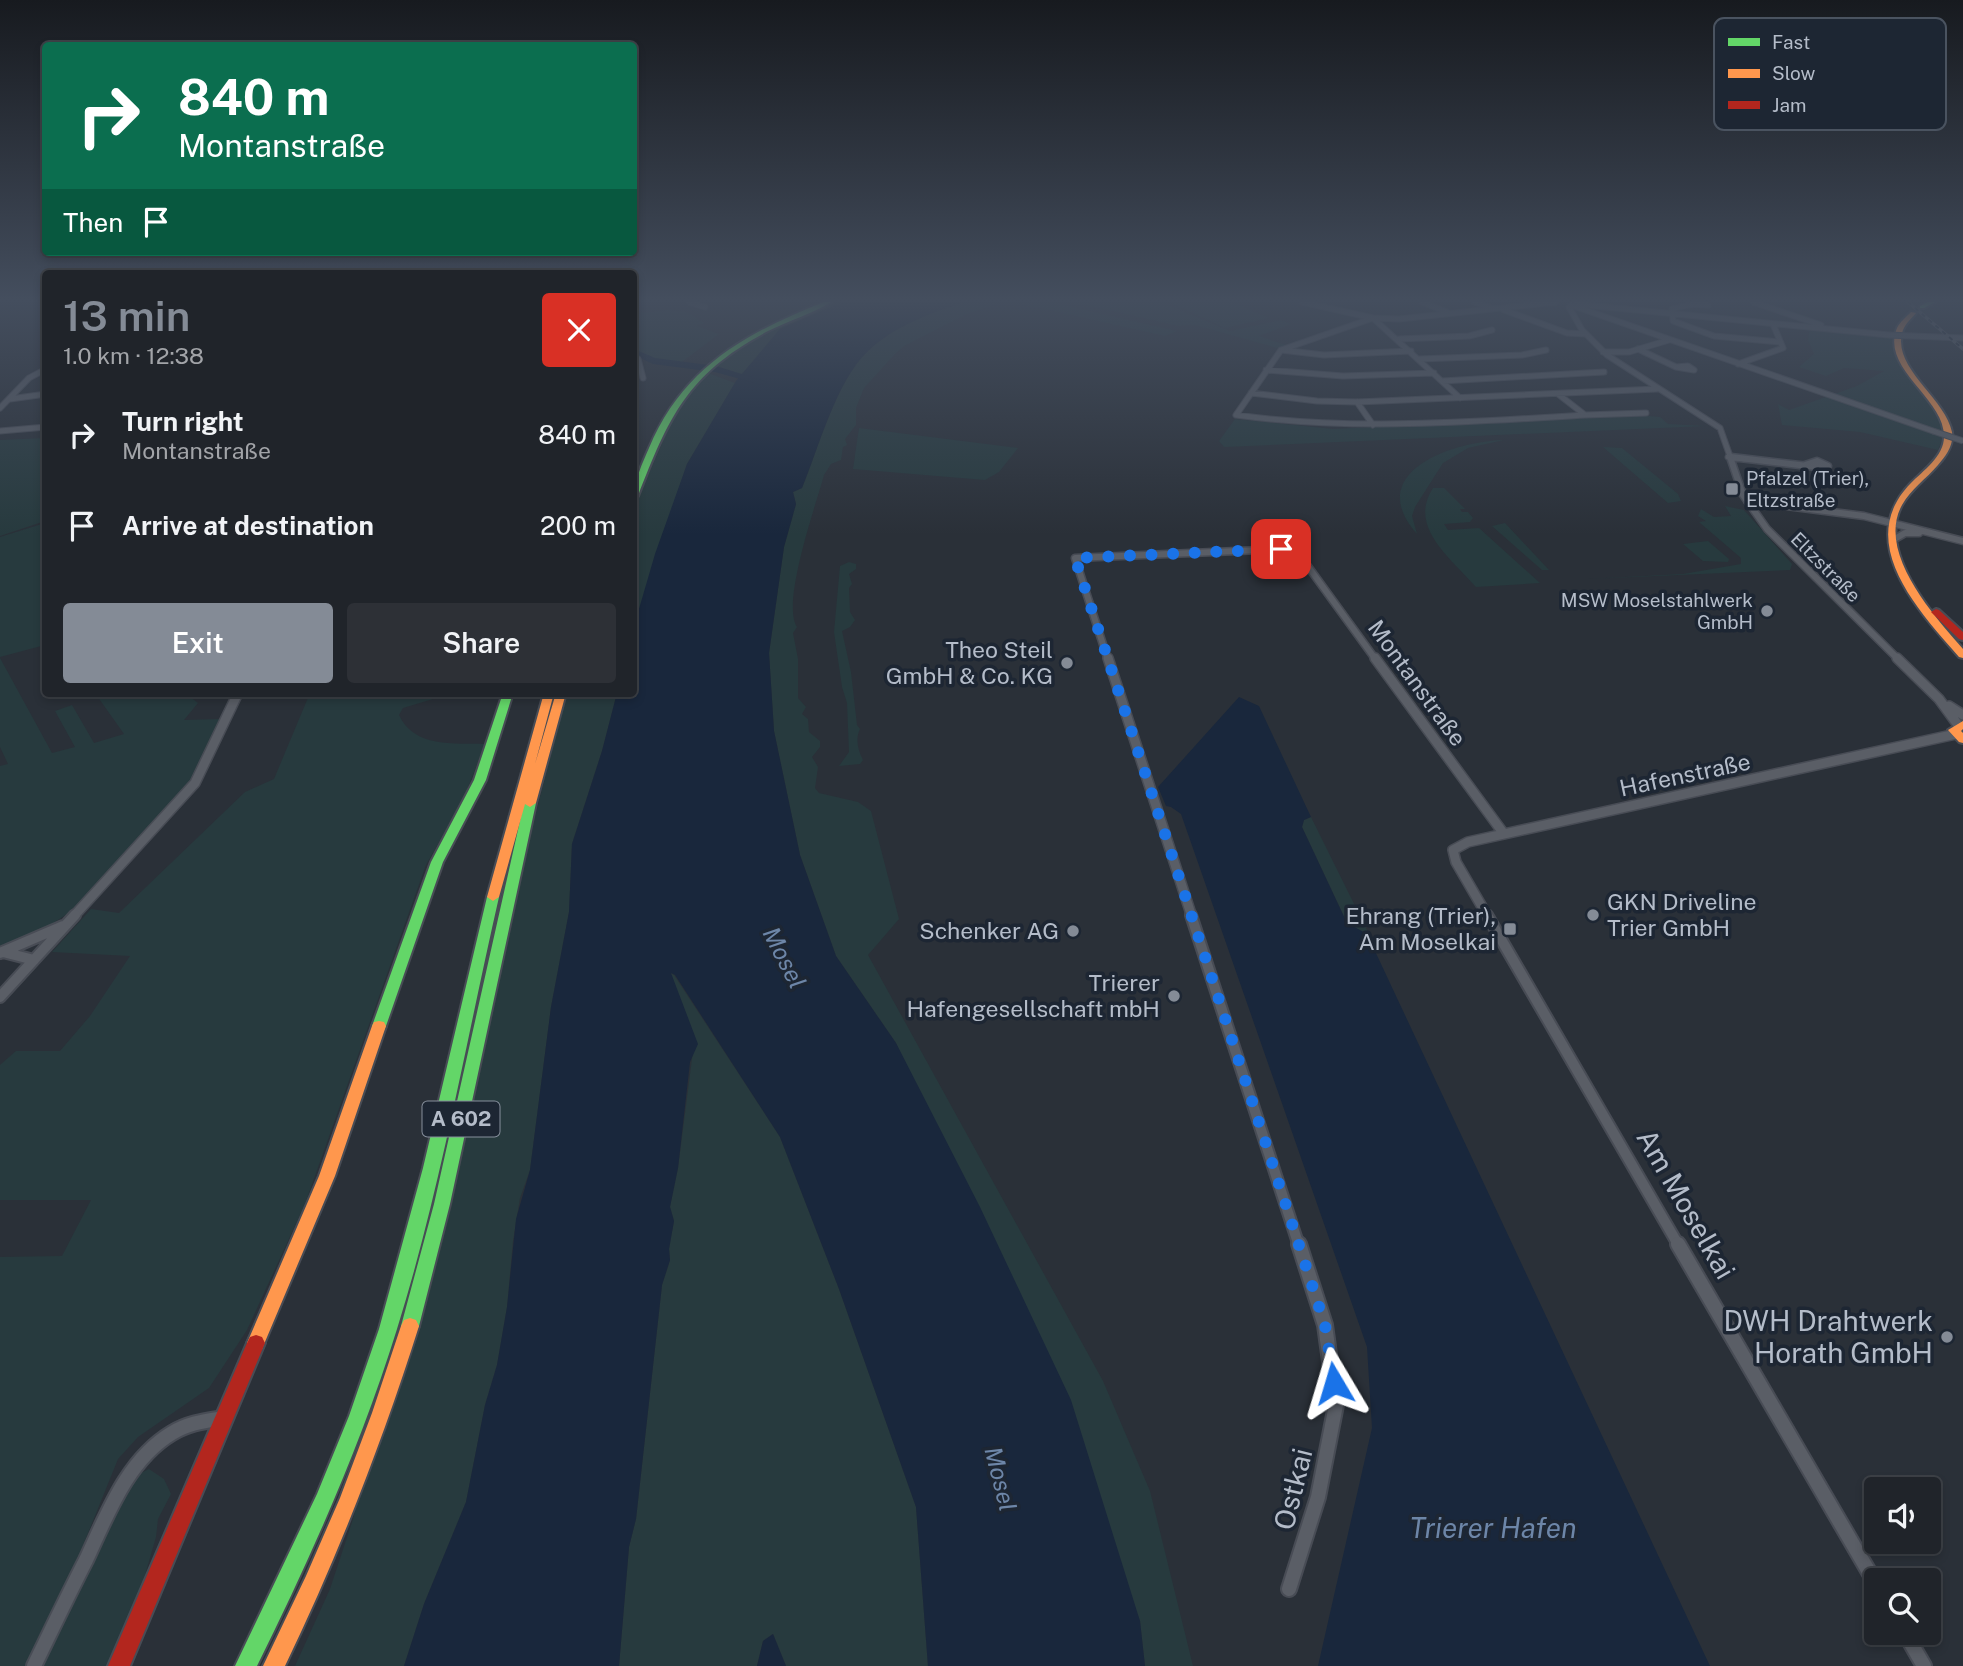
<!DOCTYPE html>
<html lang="en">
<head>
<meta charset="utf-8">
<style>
  :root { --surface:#20242a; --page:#2d3036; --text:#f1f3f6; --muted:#a2a4a8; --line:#3d4147; --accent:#848b96 }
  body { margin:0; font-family:"Public Sans",sans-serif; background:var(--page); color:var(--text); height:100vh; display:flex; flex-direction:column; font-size:26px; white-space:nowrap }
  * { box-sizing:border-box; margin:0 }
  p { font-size:23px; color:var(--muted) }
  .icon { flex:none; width:38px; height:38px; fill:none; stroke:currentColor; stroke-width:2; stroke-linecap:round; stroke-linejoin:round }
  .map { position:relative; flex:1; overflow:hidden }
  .panel { position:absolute; left:42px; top:270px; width:595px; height:427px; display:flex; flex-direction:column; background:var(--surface); border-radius:7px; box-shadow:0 4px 10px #0003,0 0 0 2px var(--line) }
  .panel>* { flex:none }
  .guide { position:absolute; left:42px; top:42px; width:595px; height:214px; border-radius:7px; box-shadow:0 4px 10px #0003,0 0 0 2px var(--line); background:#0b6e4f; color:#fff; overflow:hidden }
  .buttons { position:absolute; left:1864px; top:1477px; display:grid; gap:14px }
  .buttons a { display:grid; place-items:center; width:77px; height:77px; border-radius:7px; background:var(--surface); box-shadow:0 4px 10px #0003,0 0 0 2px var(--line); font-size:35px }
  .pin { position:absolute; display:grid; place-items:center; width:60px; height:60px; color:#fff; margin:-30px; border-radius:14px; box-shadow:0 4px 10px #0006 }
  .me { position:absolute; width:77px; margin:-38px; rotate:353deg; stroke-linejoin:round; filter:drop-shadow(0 0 5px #0008) }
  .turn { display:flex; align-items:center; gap:24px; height:147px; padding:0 21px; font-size:32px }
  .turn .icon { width:91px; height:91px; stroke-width:2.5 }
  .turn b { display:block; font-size:49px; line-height:60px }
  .then { display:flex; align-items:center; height:66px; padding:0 21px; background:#0003; gap:14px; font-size:26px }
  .round { display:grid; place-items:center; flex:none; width:74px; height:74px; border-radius:7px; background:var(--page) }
  .overview { display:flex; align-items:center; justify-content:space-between; height:119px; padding:0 21px }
  h1 { font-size:42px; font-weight:600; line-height:52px; color:var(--accent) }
  .primary-button { display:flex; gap:14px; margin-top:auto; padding:14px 21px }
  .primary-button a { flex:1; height:80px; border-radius:7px; background:var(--accent); color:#fff; font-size:28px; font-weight:600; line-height:80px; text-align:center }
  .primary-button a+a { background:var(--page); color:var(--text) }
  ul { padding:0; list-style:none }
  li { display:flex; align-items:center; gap:21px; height:91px; padding:0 21px }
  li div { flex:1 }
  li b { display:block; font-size:26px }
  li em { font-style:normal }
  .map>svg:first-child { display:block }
  .green { fill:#273a3e }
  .water { fill:#19273c }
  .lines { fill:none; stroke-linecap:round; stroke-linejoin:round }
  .river { fill:#19273c; fill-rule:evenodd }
  .street-far4-casing { stroke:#484c55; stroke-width:7 }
  .street-far3-casing { stroke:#484c55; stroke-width:9 }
  .street-far2-casing { stroke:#484c55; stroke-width:12 }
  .street-far1-casing { stroke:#484c55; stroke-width:14 }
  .street-casing { stroke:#484c55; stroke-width:18 }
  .fast-casing { stroke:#484c55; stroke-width:4 }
  .slow-casing { stroke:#484c55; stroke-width:4 }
  .jam-casing { stroke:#484c55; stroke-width:4 }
  .street-far4 { stroke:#5a5e66; stroke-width:5 }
  .street-far3 { stroke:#5a5e66; stroke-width:6 }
  .street-far2 { stroke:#5a5e66; stroke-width:9 }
  .street-far1 { stroke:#5a5e66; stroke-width:10 }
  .street { stroke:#5a5e66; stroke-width:14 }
  .fast { fill:#63d668; fill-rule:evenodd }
  .slow { fill:#ff974d; fill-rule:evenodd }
  .jam { fill:#b3261e; fill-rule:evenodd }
  .rail-casing { stroke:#595d64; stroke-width:3.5 }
  .rail { stroke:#1d2633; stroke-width:2; stroke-dasharray:4.5; stroke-linecap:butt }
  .street-bridge-casing { stroke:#484c55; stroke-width:7; stroke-linecap:butt }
  .street-bridge { stroke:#5a5e66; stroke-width:5 }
  .route { stroke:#1a73e8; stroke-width:12; stroke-dasharray:0 21.6 }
  .poi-dot { fill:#848b96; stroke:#1d2633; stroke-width:2.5 }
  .labels { text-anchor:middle; stroke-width:7; stroke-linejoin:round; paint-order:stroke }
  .far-poi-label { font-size:19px; fill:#b4bcc9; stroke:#1d2633; text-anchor:start }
  .far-street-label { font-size:19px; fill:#b4bcc9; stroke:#1d2633 }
  .shield { fill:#1d2633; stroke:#878f9c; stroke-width:2 }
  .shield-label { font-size:21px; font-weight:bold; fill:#b4bcc9 }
  .poi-label { font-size:23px; fill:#b4bcc9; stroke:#1d2633; text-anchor:end }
  .street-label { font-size:23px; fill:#b4bcc9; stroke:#1d2633 }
  .water-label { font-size:24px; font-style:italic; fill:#6d86a8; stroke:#1d2633 }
  .near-street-label { font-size:28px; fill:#b4bcc9; stroke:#1d2633 }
  .near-poi-label { font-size:28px; fill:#b4bcc9; stroke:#1d2633; text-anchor:end }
  .near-water-label { font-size:28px; font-style:italic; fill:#6d86a8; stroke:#1d2633 }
  .key { fill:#1d2633; stroke:#4a5360; stroke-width:2 }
  .key-label { font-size:19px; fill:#b4bcc9 }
</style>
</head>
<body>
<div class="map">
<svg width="1963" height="1666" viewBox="0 0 1963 1666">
  <rect width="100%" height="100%" fill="#2a3038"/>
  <path class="green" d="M832,302H843L780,329L742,374L713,367L748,341Z
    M964,302H1001L965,315L904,346L895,354L864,388L856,408V425L845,439L847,445L843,447L841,460L831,464L824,475C816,505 781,603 797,627L793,633L798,659V698L806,707L802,714L808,719L809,732L820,741V747L812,757L818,767L815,788L819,793L858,802L871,811L899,919L868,955L1103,1381L1150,1491L1193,1666H1145L1140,1621L896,1043L836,956L800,855L774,731L769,653L784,547L796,504L793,492L802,488C819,447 836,381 868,351C894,326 931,313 964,302Z
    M1014,302H1050L1177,331L1165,336Z
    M1073,302H1161L1230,331L1281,320L1291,324L1259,336L1286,345L1277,348L1195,325L1178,326Z
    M1169,302H1231L1269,318L1225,328Z
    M668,310L687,312L704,323L697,326L719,334L678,365L651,362L634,354V328L640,327L636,314Z
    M1810,328L1892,336C1890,380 1959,404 1938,450L1860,432L1782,425L1778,404L1789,410L1857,386L1884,371L1844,368L1826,376L1799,367L1814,354L1808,340Z
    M708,373L735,383L687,464L634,626V508L677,409Z
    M1637,415L1660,417L1668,424L1706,426L1224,447L1219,441L1235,419L1333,429Z
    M859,428L1018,448L999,472L985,480L853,469Z
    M45,438V521L0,536V440Z
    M1504,440L1468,448L1443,463L1415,507L1412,516L1417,534C1362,472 1454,441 1504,440Z
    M1603,447L1622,448L1678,494L1681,501L1668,503Z
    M1433,488H1444L1465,509H1460L1462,512H1468L1473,518L1470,522L1444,524L1448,530L1479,528L1540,583L1476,587C1452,559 1407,527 1433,488Z
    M1725,506L1744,510L1792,564L1790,570L1587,579L1683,574L1741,564V558L1699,522L1706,521L1698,516L1701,509L1714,517L1731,516Z
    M45,523V645L0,657V537Z
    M1505,523L1549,570H1542L1492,526Z
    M1708,541L1729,559L1728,562L1703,561L1683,544Z
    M849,562L856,564V569L849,574L852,584L849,588L850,612L855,620L850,627L842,631L851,672L857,725L860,729C855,739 858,750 863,760L860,764L839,766L849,752L847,703L842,687L834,632L840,566Z
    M0,658L52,753L75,747L55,711L72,705L94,743L124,734L95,693H185L198,703L184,720L221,719L193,778L73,910L43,930L0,948V766L8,764L0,747Z
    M310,693H453L403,708L399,715C414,748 454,743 485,744L463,800L426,865L305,1204L247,1330L209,1388L138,1437L118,1459L76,1563L25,1666H0V1257L62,1256L91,1200H0V1065L16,1051H60L90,1016L130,956L52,952L91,909L119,913L245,792L274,779Z
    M567,693H617L602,751L572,844L569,912L551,1007L530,1170L520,1198L513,1241L507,1307L497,1365L485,1405L466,1502L424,1604L404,1666H295L330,1589L353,1519Z
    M1311,817L1367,930V934L1347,923L1302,827L1304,820Z
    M670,973L674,975L780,1137L839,1289L916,1507L928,1666H786L773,1634L763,1641L757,1666H619L629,1547L636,1519L662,1285L670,1260L669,1249L674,1221L670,1207L678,1168L693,1051Z
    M149,1469L164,1479L171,1494L158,1519L156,1537L141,1589L108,1666H42L121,1495L133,1477Z"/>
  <path class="water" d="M843,302H964C931,313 894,326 868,351C836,381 819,447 802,488L793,492L796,504L784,547L769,653L774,731L800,855L836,956L896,1043L980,1207L1071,1400L1140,1621L1145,1666H928L916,1507L839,1289L780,1137L675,975L671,973L698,1044L690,1062L678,1168L670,1207L674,1221L669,1249L670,1260L662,1285L636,1519L629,1547L619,1666H404L424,1604L466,1502L485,1405L497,1365L507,1307L516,1219L530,1170L551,1007L569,912L572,844L602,751L617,693H634V626L655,554L687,464L736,381L780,329Z
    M1239,697L1259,706L1311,817L1304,820L1302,827L1347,923L1367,934L1710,1666H1318L1372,1428L1367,1347L1181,814L1171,807L1166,806L1158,787Z
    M773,1634L786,1666H757L763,1641Z"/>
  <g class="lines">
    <path class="river" d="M634,349L655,358L716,366L767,382L762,385L715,372L653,364L634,355Z"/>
    <defs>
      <path id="street-far4" d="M689,302L705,307
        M1302,302L1373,318L1399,319L1556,302
        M1422,302L1447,312
        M1474,302L1489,307
        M1753,302L1821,325
        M1576,304L1889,335
        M1693,304L1708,305C1695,302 1684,306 1672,309L1673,321L1714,336L1780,342
        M1571,305L1569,307L1582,330L1607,355L1720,428L1731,459
        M1571,305L1933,431
        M1504,310L1567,333L1586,334
        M1373,318L1281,350L1236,415C1353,431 1468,422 1585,415L1558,394
        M1374,319L1460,398
        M1912,336L1963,338
        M1399,339L1469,336L1492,330
        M1638,349L1676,367
        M1281,350L1324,355L1411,351
        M1603,352H1629L1669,340
        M634,357L638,359L643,378
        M1420,359L1522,355L1546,350
        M1738,364L1783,348L1773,324
        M1688,366L1694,370L1676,367Z
        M1266,370L1343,376L1434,373
        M1442,381L1604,372
        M1251,393L1317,401L1357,402L1657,389
        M10,399L46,394
        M1357,402L1373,425
        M0,408L29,378L46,369
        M1585,415L1646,413
        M0,431L46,427
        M1728,457L1746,459"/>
      <path id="street-far3" d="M1730,457L1743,495L1767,529L1899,660
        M1731,457L1817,467L1828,466L1817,461L1805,465
        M1747,501L1864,516L1963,541
        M1893,540L1905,533H1919
        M1289,542L1303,544L1306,550L1295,554L1282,550L1281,545Z
        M1299,554L1376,660
        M1108,660L1075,558L1281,549"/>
      <path id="street-far2" d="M1108,658L1192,917
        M1375,658L1504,834
        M1897,658L1939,699L1958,725
        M1949,706L1963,715
        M73,917L195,783L238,693
        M1488,917L1456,862L1453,850L1468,842L1956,734"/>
      <path id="street-far1" d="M1191,915L1299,1246
        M1487,915L1679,1246
        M3,952L34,960
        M0,953L63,926
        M0,997L75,915"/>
      <path id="street" d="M1678,1244L1876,1584
        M1289,1589L1318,1497L1336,1405L1325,1325L1299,1244
        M1905,1633L1924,1666
        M34,1666C51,1631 68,1595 86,1560C107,1515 127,1460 172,1433C188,1423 205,1421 223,1418"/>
      <path id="fast" d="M824,302H831C812,314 788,321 768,331C688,373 669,416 638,496L634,498C634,481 642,464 649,448C683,367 746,333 824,302Z
        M1928,302H1935L1924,308H1920V306Z
        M503,693H513L486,780L443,862L386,1026L384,1030L379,1031L374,1030L372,1026L431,862L474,780Z
        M530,799L536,803L450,1204L419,1326L416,1332L410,1334L404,1332L401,1326L434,1204L524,803Z
        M493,893L499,897C466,1041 441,1188 397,1329C361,1445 311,1557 257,1666H235L317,1494L349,1416L379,1329L423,1168L487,897Z"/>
      <path id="slow" d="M1911,312L1916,313C1912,318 1906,323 1903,330C1890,367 1945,397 1952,432C1954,445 1946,456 1938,465C1926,479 1911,489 1902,505C1876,552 1934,616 1963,649V658L1959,657C1919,611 1853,542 1911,483C1923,471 1944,456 1944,437C1945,398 1880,369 1897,328C1900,322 1906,317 1911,312Z
        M544,693H554L535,764L556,693H566L536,803L530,807L525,804L499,897L493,901L487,897Z
        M1963,721V729L1961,731L1963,733V743L1959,742L1948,730Z
        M379,1021L384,1022L386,1026L335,1176L262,1349L256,1351L250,1349L247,1343L319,1176L372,1026L374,1022Z
        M410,1318L416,1320L419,1326C382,1443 338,1556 285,1666H263L306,1576L340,1498L372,1413L401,1326L404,1320Z"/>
      <path id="jam" d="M1936,609L1939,610L1963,632V640L1959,639L1933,614L1931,612Z
        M256,1335L262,1337L265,1343L130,1666H108L247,1343L250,1337Z"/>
    </defs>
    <use href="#street-far4" class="street-far4-casing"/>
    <use href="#street-far3" class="street-far3-casing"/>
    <use href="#street-far2" class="street-far2-casing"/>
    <use href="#street-far1" class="street-far1-casing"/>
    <use href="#street" class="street-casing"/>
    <use href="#fast" class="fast-casing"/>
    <use href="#slow" class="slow-casing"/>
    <use href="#jam" class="jam-casing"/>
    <use href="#street-far4" class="street-far4"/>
    <use href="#street-far3" class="street-far3"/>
    <use href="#street-far2" class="street-far2"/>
    <use href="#street-far1" class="street-far1"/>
    <use href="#street" class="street"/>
    <use href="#fast" class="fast"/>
    <use href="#slow" class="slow"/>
    <use href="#jam" class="jam"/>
    <defs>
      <path id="rail" d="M1908,302L1963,349"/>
    </defs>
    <use href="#rail" class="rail-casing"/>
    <use href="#rail" class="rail"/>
    <defs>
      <path id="street-bridge" d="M1889,335L1912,336
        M1933,431L1963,441"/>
    </defs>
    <use href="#street-bridge" class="street-bridge-casing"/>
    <use href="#street-bridge" class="street-bridge"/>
  </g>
  <linearGradient id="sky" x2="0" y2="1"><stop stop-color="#171a1f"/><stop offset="0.56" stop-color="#444e5e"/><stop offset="1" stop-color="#444e5e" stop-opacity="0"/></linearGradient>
  <rect width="1963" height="535" fill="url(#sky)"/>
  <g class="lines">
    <path class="route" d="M1281,549L1075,558L1325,1325L1334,1383"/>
  </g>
  <g class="poi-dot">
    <rect x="1725" y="482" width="14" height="14" rx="3.5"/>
    <circle cx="1767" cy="611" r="7"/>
    <circle cx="1067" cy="663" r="7"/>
    <circle cx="1593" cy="915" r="7"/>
    <rect x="1503" y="922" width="14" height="14" rx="3.5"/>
    <circle cx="1073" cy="931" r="7"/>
    <circle cx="1174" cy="996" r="7"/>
    <circle cx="1947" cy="1337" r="7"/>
  </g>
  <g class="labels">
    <g class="far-poi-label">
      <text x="1746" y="485">Pfalzel (Trier),<tspan x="1746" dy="22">Eltzstraße</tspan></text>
      <text x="1753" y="607" text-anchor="end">MSW Moselstahlwerk<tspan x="1753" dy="22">GmbH</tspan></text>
    </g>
    <g class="far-street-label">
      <text transform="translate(1826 567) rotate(45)" y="7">Eltzstraße</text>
    </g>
    <rect class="shield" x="422.5" y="1101.5" width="77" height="35" rx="5"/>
    <g class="shield-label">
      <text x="461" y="1126">A 602</text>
    </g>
    <g class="poi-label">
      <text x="1053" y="658">Theo Steil<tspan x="1053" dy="26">GmbH &amp; Co. KG</tspan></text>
      <text x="1607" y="910" text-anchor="start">GKN Driveline<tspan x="1607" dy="26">Trier GmbH</tspan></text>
      <text x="1496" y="924">Ehrang (Trier),<tspan x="1496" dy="26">Am Moselkai</tspan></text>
      <text x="1059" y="939">Schenker AG</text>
      <text x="1160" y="991">Trierer<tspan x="1160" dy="26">Hafengesellschaft mbH</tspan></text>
    </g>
    <g class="street-label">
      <text transform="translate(1417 683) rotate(54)" y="8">Montanstraße</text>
      <text transform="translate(1685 775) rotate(-12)" y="8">Hafenstraße</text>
    </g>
    <g class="water-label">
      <text transform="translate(784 958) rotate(63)" y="8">Mosel</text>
      <text transform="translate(1000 1479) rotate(76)" y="8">Mosel</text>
    </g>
    <g class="near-street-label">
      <text transform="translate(1686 1204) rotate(60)" y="10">Am Moselkai</text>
      <text transform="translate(1293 1489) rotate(-76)" y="10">Ostkai</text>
    </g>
    <g class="near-poi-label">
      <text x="1933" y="1331">DWH Drahtwerk<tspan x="1933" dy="32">Horath GmbH</tspan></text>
    </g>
    <g class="near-water-label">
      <text x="1493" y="1538">Trierer Hafen</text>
    </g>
  </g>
  <rect x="1714" y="18" width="232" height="112" rx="10" class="key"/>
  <rect x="1728" y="38" width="32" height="8" fill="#63d668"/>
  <rect x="1728" y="69" width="32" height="9" fill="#ff974d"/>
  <rect x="1728" y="101" width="32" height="8" fill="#b3261e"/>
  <g class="key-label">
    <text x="1772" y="49">Fast</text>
    <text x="1772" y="80">Slow</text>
    <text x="1772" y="112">Jam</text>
  </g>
</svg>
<div class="buttons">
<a><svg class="icon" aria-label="sound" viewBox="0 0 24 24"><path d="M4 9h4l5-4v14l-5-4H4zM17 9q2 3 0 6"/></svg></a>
<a><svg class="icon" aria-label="search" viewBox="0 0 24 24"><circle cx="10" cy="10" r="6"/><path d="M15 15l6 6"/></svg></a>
</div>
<div class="pin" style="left:1281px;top:549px;background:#d93025"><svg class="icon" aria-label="arrive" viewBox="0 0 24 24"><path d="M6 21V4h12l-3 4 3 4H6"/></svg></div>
<svg class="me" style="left:1334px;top:1383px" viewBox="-20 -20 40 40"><path d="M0-17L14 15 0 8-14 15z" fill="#1a73e8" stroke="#fff" stroke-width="4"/></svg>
<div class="guide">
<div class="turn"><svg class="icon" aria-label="right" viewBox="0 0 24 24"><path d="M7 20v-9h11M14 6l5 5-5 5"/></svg><div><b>840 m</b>Montanstraße</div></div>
<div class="then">Then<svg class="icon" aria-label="arrive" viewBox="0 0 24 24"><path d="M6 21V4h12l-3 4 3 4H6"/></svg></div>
</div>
<section class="panel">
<div class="overview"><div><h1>13 min</h1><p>1.0 km · 12:38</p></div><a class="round" style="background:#d93025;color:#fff"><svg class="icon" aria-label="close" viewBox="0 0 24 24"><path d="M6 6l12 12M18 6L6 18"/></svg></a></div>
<ul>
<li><svg class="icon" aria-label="right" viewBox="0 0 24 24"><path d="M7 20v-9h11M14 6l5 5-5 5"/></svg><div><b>Turn right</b><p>Montanstraße</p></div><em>840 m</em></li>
<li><svg class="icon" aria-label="arrive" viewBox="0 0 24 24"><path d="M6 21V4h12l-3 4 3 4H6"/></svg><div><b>Arrive at destination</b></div><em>200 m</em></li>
</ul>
<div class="primary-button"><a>Exit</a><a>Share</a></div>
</section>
</div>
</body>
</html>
